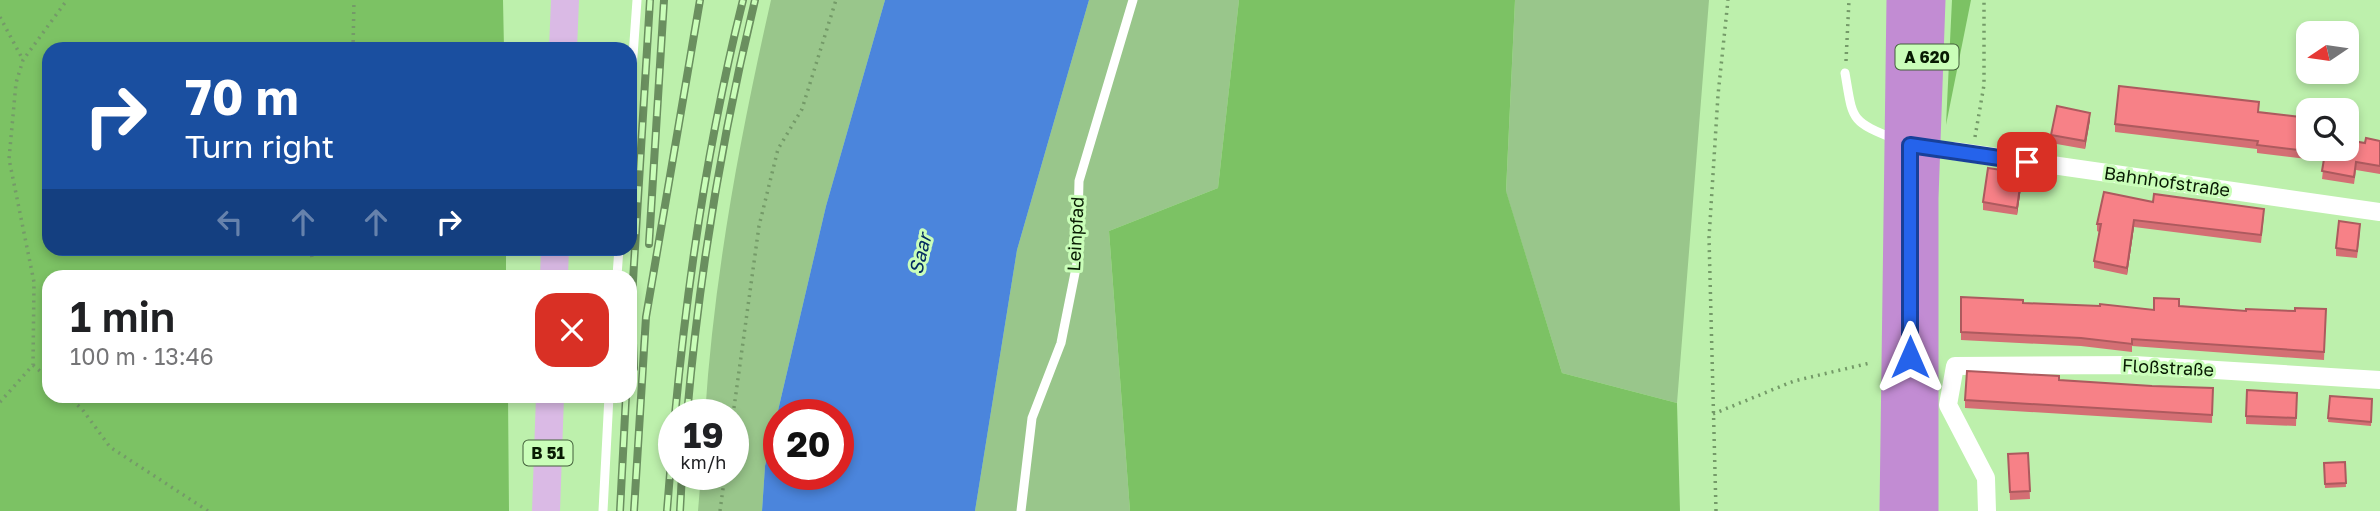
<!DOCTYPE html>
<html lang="en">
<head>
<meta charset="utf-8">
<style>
  :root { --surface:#fff; --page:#f2f2f2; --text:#202124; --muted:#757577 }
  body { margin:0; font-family:"Golos Text",sans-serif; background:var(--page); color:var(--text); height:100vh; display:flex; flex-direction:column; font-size:26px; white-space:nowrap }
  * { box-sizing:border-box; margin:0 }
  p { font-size:23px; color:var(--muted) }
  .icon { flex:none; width:38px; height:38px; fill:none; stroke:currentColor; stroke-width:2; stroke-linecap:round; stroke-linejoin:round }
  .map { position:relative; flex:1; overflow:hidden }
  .panel { position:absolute; left:42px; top:270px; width:595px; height:133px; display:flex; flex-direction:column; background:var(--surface); border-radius:21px; box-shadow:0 4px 10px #0003 }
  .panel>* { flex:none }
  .banner { position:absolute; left:42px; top:42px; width:595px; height:214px; border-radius:21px; box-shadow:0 4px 10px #0003; background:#1a4fa0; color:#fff; overflow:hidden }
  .needle { width:46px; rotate:257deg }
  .controls { position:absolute; left:2296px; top:21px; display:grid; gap:14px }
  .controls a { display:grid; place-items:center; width:63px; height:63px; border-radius:14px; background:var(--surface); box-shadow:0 4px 10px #0003; font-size:35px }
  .speed { position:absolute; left:658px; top:399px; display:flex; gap:14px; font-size:35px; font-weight:700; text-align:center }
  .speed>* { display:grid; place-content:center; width:91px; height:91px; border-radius:50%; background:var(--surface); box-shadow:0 4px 10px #0003; line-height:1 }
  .speed small { font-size:18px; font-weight:400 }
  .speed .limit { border:10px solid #d22; background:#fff; color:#111 }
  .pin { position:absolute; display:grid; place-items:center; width:60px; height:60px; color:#fff; margin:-30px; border-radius:14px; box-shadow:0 4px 10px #0006 }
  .me { position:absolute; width:77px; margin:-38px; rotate:0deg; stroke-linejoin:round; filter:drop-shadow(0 0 5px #0008) }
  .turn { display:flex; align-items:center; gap:24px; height:147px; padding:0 28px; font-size:32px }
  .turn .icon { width:91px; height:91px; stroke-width:2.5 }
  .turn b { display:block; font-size:49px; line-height:60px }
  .lanes { display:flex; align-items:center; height:66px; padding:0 28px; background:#0003; justify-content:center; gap:35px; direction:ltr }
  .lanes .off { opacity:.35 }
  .round { display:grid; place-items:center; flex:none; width:74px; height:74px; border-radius:21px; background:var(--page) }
  .headline { display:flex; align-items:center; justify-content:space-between; height:119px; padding:0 28px }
  h1 { font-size:42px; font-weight:600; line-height:52px }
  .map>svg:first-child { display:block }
  .green { fill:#99c68b }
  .forest { fill:#7cc264 }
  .water { fill:#4b85dc; fill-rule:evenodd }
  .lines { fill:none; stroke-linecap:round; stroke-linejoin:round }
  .path { stroke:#749a68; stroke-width:3.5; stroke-dasharray:2 5; stroke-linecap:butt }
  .lane { stroke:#fff; stroke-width:9 }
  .street { stroke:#fff; stroke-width:18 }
  .primary { stroke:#dabae5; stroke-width:28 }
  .highway { stroke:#c28cd3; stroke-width:33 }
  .rail-casing { stroke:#6a8f5f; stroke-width:8 }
  .rail { stroke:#cafeb9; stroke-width:5; stroke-dasharray:16; stroke-linecap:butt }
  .wall { fill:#d46f74 }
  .shaded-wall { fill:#ad5a5e }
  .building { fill:#f78187; stroke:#ad5a5e; stroke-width:2 }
  .route-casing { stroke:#184099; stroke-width:18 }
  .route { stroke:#2563eb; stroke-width:12 }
  .labels { text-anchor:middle; stroke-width:6; stroke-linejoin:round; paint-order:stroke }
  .shield { fill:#cafeb9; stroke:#425f3a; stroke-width:2 }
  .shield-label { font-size:16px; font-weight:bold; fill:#081b03 }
  .street-label { font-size:18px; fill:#081b03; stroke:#cafeb9 }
  .water-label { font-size:19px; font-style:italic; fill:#042b61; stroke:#cafeb9 }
</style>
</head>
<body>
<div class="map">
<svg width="2380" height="511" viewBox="0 0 2380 511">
  <rect width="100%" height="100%" fill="#bdf0ac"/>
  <path class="green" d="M771,0H885L826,206L765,466L762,511H698L701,474H733V415H705C714,275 740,137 771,0Z
    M1089,0H1239L1218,188L1109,231L1130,511H975L1017,250Z
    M1515,0H1709L1677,403L1562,373L1506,192Z"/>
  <path class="forest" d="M0,0H503L504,49H49V248L506,249V276H49V396H508L509,511H0Z
    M1239,0H1515L1506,191L1562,373L1677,403L1680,511H1130L1109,231L1218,188Z
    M1952,0H1971L1946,125Z"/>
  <path class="water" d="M885,0H1089L1017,250L975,511H762L765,466L826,206ZM779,415H838V474H779Z"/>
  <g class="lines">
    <path class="path" d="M0,17L23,60
      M353,49L354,0
      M1846,61L1849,0
      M1975,137L1984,85V0
      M311,248L312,258
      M33,365L49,379
      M67,396L82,409L110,447L208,511
      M0,402L33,365L34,282L9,159L16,83L23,60L67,0
      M1713,414L1794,381L1870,363
      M733,415L759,226L778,149L802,109L836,0
      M720,511L725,474
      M1716,511L1709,238L1718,95L1728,0"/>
    <path class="lane" d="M1845,73C1853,119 1849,121 1895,139
      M630,98L637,0
      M617,276L619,248
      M603,511L609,396
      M1021,511L1032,418L1061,343L1077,263L1079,181L1133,0"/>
    <path class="street" d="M1954,151L2380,212
      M1987,511L1986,478L1948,405L1955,366L2134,365L2380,380"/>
    <path class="primary" d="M563,49L565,0
      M554,276L555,248
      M546,511L550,396"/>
    <path class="highway" d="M1896,511L1903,0
      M1922,511V198L1929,0"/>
    <defs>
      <path id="rail" d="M649,244L664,0
        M632,319L634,368
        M630,330L650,0
        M675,415C688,275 709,136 743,0
        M687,415C699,276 722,136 755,0
        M620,511L626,396
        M634,511L646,317L700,0
        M667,511L674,424
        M680,511L682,474"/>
    </defs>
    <use href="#rail" class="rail-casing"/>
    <use href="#rail" class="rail"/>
  </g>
  <path class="wall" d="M2308,34V66L2298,64V56Z
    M2259,112L2308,149L2365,143L2380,141V174L2356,170L2354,184L2322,179L2324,161L2257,153V149L2115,132V124Z
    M2090,120L2085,149L2051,143V135Z
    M2022,181L2017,215L1983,210V202Z
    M2153,202L2264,216L2261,243L2134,227L2127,275L2094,268V261L2099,232L2097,231V224Z
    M2360,232L2357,258L2336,256V248Z
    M1961,297L2023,303L2154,310L2295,311L2326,309L2324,360L2132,346V352L2081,346L1961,340Z
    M2059,380L2152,386L2213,388L2212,423L1965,408V400Z
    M2297,393L2296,426L2246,424V416Z
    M2330,396L2372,399L2371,426L2328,422Z
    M2028,453L2030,499L2010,500L2008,454Z
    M2345,462L2346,487L2325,488L2324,463Z"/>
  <path class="shaded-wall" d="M2090,113V120L2085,149V141Z
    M2022,173V181L2017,215V208Z
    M2134,220V227L2127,275V268Z"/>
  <path class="building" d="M2303,33L2308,34V58L2298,56Z
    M2119,86L2259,102L2258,112L2308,118V149H2347V140L2365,143L2366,138L2380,141V166L2356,162L2354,177L2322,171L2325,153L2257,145L2258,141L2115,124Z
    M2057,106L2090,113L2085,141L2051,135Z
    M1988,168L2022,173L2017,208L1983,202Z
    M2104,192L2153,202L2154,194L2264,209L2261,235L2134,220L2127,268L2094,261L2101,224H2097Z
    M2339,221L2360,224L2357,251L2336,248Z
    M1961,297L2023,300V303L2100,306V304L2154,310V298L2179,299V306L2246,311V309L2295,311V308L2326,309L2324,352L2132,339V344L2081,338L1961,332Z
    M1967,371L2059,376V380L2152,386L2213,388L2212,415L1965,400Z
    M2247,390L2297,393L2296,418L2246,416Z
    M2330,396L2372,399L2371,422L2328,418Z
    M2028,453L2030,491L2010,492L2008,454Z
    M2345,462L2346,483L2325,484L2324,463Z"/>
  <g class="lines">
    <defs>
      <path id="route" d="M1910,357V145L2027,162"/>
    </defs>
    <use href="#route" class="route-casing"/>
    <use href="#route" class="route"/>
  </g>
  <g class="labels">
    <g class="shield">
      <rect x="1895.5" y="44.5" width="63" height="25" rx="5"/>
      <rect x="523.5" y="440.5" width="49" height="25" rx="5"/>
    </g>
    <g class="shield-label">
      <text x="1927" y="63">A 620</text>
      <text x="548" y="459">B 51</text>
    </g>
    <g class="street-label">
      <text transform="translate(2167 182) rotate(8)" y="6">Bahnhofstraße</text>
      <text transform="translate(1076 234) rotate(-87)" y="6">Leinpfad</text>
      <text transform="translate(2168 368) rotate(3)" y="6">Floßstraße</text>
    </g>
    <g class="water-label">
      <text transform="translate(920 254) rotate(-76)" y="7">Saar</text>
    </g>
  </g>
</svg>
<div class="controls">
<a><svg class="needle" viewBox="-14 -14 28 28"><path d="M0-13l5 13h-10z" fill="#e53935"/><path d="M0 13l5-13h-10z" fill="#757577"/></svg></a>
<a><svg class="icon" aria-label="search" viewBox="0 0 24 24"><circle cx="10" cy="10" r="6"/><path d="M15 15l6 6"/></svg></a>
</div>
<div class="speed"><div>19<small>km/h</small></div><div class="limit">20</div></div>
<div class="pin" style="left:2027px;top:162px;background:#d93025"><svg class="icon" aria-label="arrive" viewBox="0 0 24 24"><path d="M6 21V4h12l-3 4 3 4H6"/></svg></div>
<svg class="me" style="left:1910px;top:357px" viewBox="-20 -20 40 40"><path d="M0-17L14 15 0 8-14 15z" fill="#2563eb" stroke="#fff" stroke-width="4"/></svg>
<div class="banner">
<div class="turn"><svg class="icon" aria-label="right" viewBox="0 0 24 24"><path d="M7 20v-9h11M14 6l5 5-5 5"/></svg><div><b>70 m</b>Turn right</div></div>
<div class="lanes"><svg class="icon off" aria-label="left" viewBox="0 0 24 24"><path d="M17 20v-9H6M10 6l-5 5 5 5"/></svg><svg class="icon off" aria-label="ahead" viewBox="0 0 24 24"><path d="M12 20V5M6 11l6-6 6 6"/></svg><svg class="icon off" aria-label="ahead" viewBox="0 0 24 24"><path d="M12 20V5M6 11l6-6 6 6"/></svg><svg class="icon" aria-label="right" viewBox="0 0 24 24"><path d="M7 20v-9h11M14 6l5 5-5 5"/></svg></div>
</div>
<section class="panel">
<div class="headline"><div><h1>1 min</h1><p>100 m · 13:46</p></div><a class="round" style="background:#d93025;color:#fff"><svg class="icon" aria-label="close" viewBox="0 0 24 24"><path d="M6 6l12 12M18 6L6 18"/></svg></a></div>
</section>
</div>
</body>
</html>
